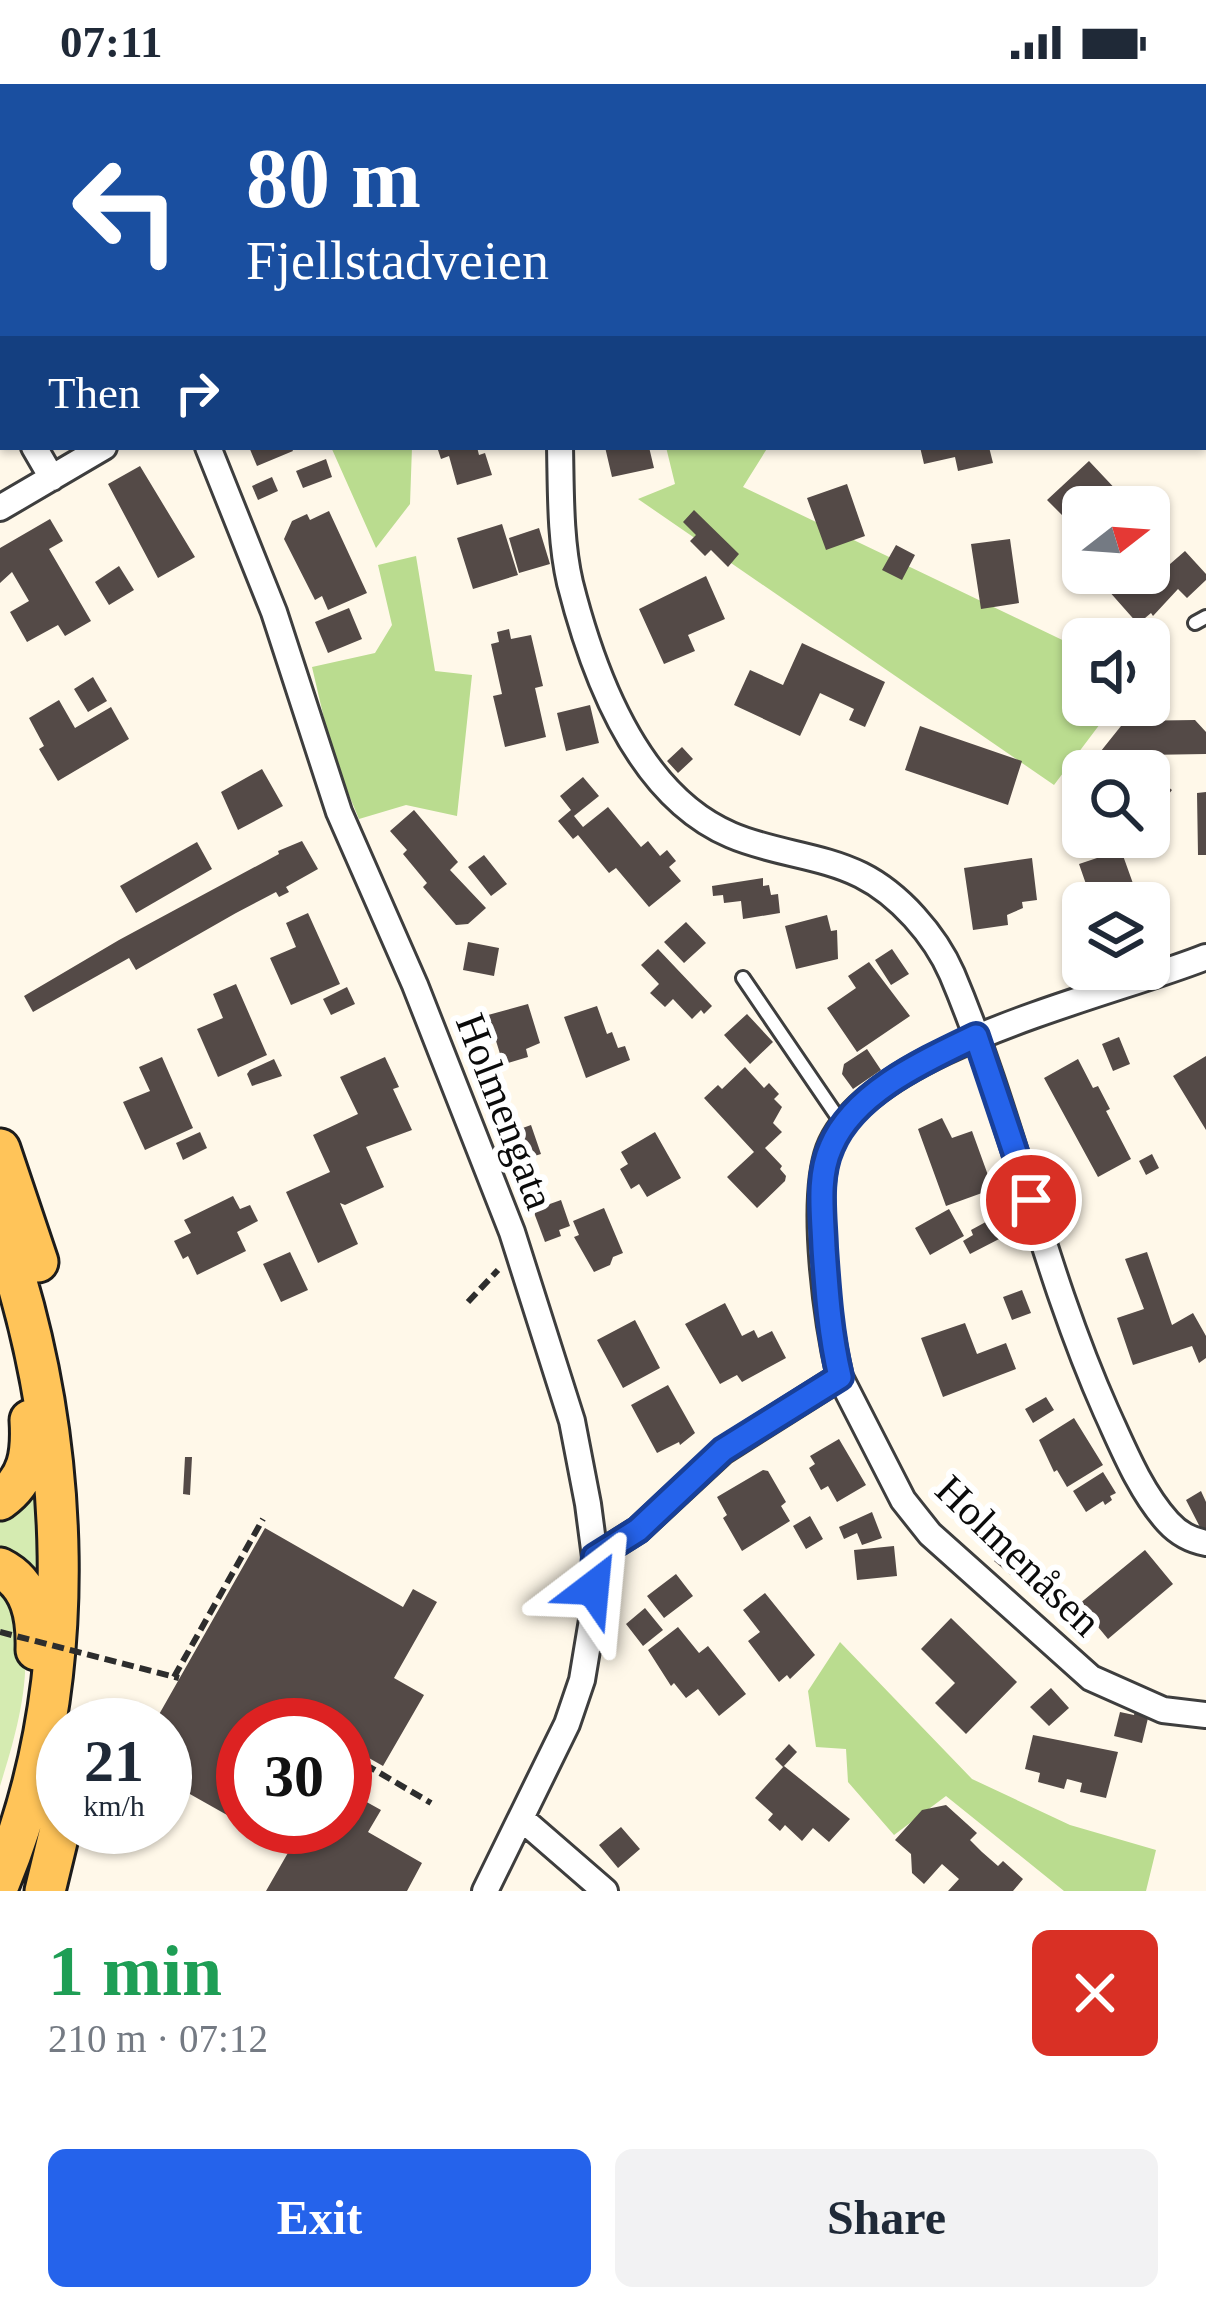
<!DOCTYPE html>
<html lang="en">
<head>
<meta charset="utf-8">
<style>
  :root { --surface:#fff; --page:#f2f2f3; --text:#1f2937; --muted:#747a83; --accent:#2563eb }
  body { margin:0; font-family:Georgia,serif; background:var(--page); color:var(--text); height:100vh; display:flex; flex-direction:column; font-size:45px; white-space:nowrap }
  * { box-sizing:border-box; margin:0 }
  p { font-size:39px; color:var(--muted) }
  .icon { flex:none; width:66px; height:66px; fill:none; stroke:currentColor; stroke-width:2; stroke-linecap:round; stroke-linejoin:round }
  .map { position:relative; height:1807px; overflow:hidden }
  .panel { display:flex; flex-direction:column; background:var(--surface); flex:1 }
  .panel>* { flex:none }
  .hud { position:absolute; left:0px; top:0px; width:1206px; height:366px; box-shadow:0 3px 9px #0004; background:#1a4fa0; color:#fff; overflow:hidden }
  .needle { width:78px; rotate:73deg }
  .tools { position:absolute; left:1062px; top:402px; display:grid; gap:24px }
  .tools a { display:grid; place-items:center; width:108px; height:108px; border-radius:18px; background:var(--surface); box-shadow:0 3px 9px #0004; font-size:60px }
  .speed { position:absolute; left:36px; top:1614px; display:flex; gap:24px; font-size:60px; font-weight:700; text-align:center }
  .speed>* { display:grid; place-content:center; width:156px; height:156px; border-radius:50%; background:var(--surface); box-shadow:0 3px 9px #0004; line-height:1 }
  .speed small { font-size:30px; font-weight:400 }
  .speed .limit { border:18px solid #d22; background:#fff; color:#111 }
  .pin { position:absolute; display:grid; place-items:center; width:102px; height:102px; color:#fff; margin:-51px; border:6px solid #fff; border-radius:50%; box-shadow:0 3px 12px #0007 }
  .me { position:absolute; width:132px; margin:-66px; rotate:29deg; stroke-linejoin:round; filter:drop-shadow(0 0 9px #0008) }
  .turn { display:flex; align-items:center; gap:42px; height:252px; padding:0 48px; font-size:54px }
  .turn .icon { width:156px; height:156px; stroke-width:2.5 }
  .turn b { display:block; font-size:84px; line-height:102px }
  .then { display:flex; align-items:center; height:114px; padding:0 48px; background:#0003; gap:24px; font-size:45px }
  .round { display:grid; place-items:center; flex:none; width:126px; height:126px; border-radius:18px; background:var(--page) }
  .headline { display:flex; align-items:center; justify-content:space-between; height:204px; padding:0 48px }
  h1 { font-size:72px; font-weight:700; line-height:90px; color:#1e9e55 }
  .action { display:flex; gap:24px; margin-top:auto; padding:24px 48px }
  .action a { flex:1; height:138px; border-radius:18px; background:var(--accent); color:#fff; font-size:48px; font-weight:700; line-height:138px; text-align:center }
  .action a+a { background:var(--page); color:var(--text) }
  .status { display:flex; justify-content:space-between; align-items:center; height:84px; padding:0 60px; background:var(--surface); direction:ltr }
  .status svg { height:33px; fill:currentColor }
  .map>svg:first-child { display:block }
  .green { fill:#d5ebb1 }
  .forest { fill:#badc8f }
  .building { fill:#544a47 }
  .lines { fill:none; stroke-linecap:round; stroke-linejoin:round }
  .lane-casing { stroke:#3e3e3e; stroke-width:18 }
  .street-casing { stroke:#3e3e3e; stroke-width:30 }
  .primary-casing { stroke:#1c1c1c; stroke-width:45 }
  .path { stroke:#2d2d2d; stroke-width:6; stroke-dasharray:12 6; stroke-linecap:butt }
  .lane { stroke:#fff; stroke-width:12 }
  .street { stroke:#fff; stroke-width:24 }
  .primary { stroke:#ffc459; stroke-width:39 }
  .path-bridge { stroke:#2d2d2d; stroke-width:6; stroke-dasharray:12 6; stroke-linecap:butt }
  .route-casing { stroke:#184099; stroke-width:30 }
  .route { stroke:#2563eb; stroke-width:21 }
  .labels { text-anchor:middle; stroke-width:12; stroke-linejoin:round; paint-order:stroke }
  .street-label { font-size:42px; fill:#0b0b0b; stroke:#fff }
</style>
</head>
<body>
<div class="status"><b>07:11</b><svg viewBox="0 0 49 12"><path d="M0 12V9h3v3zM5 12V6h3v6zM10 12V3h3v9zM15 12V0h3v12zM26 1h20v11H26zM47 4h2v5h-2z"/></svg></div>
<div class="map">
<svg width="1206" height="1807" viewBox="0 0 1206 1807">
  <rect width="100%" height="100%" fill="#fff8e9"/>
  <path class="green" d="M38,1392L42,1498L33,1481L0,1463V1438L17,1427Z
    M0,1511C48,1549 16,1651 0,1702Z"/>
  <path class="forest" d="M507,0H874L881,3H535Z
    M331,363H412L410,420L376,464Z
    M666,363H768L743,403L1079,564L1083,576V621H1098L1103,636L1054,701L638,415L675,400Z
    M416,472L435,587L472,591L457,732L406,721L359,735L333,673L312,583L375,569L392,541L378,481Z
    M840,1558L972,1695L1070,1741L1156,1766L1146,1807H1064L946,1712L894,1751L848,1698L846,1665L816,1663L808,1607Z"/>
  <path class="building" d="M249,363H291L293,367L257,382Z
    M437,363H477L479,371L485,369L492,391L457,401L449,372L441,375Z
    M605,363H649L654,384L612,393Z
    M920,363H989L993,379L958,387L955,373L924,380Z
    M326,375L332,393L303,404L296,387Z
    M1089,377L1121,411L1108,423H1083V446L1074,450L1065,441L1069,438L1047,416Z
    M140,382L195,473L158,494L108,400Z
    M272,393L278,407L258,416L252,402Z
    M847,400L865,452L826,466L807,414Z
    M694,426L739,470L728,483L711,466L705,472L690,457L696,451L683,438Z
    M329,427L367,509L328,526L322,512L315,516L284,455L292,437L307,430L310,436Z
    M50,435L63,457L49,465L91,537L65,552L58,541L27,558L10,528L29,517L12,488L0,499V464Z
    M502,440L518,491L473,505L457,454Z
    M539,444L550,480L519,489L509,454Z
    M1010,455L1019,519L981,525L971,460Z
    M896,461L915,471L902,496L882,486Z
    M1185,467L1206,490V496L1187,514L1178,505L1153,532L1151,529L1138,540L1100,497L1108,489H1149V472L1162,487Z
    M119,482L134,506L109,521L95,498Z
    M706,492L725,535L688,551L695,567L664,580L639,525Z
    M349,524L362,555L328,569L315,538Z
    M509,545L511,555L531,551L543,602L535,604L546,653L505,663L493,612L502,610L491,560L499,558L497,548Z
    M802,559L885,598L865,643L849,636L854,625L820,609L800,652L734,621L750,586L783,601Z
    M93,593L107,617L88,628L74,605Z
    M59,616L75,644L111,623L129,655L58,697L39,665L44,662L29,634Z
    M590,621L599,659L566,667L557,629Z
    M1195,636L1206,648V670L1145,671L1132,687H1085L1125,637Z
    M920,642L1022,677L1008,721L905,686Z
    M682,663L693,675L678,689L667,677Z
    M262,685L283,722L238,746L221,708Z
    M1149,688L1172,706L1149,735Z
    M583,693L599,712L574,732L583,743L608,723L641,763L648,757L660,772L667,766L676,777L669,783L681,797L649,823L616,784L609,789L578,751L573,755L558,737L571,726L560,712Z
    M1206,708V771H1198L1197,709Z
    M414,726L458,778L450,786L486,824L468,840L456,841L423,803L427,799L403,770L407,766L390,747Z
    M302,757L318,785L286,803L289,808L279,813L276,808L236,829L136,886L129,874L33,928L24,912L119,856L279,770L278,767Z
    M197,758L212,785L136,829L120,802Z
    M1121,766L1140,819H1087L1082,805L1087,803L1079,780Z
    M484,771L507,800L491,812L468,783Z
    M1032,774L1037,816L1022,818L1023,824L1007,831L1008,841L973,846L964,784Z
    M763,794V802L769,801L771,811L778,810L780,829L743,835L741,817L724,819L723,811L713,812L712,802Z
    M308,829L340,900L291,921L270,874L296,863L286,839Z
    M827,831L831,847L837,846L838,875L796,885L785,842Z
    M686,838L706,859L684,879L664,858Z
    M468,858L499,864L494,892L463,886Z
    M658,865L712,922L704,930L701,926L692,935L673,915L665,923L650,909L659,900L641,881Z
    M892,865L909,890L891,901L875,876Z
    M869,878L910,932L857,968L827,924L856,904L848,892Z
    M236,900L267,971L218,993L197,945L223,934L213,910Z
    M347,903L355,920L331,931L323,915Z
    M528,920L540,959L526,965L528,973L508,979L506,972L501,973L488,931Z
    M597,922L607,950L612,948L618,964L625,962L630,976L586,994L564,933Z
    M747,930L773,958L750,980L724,951Z
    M1119,953L1130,980L1113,987L1102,960Z
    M867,965L881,986L853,1005L842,990L844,980Z
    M1206,972V1046L1173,992Z
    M162,973L193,1044L145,1066L123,1018L150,1007L139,983Z
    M385,973L399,1003L393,1005L412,1046L366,1063L384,1103L345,1121L340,1119L358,1160L318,1179L286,1108L330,1088L313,1051L358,1030L340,993Z
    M274,975L282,992L252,1002L247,990L250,986Z
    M1078,975L1093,1004L1098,1002L1110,1025L1106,1027L1131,1075L1098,1093L1044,994Z
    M745,983L764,1004L769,999L779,1010L774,1015L782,1023L773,1039L782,1048L765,1064L782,1082L780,1085L786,1092L785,1097L757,1124L727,1093L754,1068L704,1014L718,1001L722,1005Z
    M942,1034L952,1054L972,1047L993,1105L946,1122L918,1045Z
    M531,1041L541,1070L512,1079L503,1051Z
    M200,1048L207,1064L183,1076L176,1059Z
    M655,1048L681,1094L647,1113L639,1100L631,1105L620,1085L628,1080L621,1068Z
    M1152,1070L1159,1084L1146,1091L1139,1077Z
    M233,1112L240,1125L250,1121L258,1137L237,1148L246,1167L197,1191L188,1172L183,1175L174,1157L191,1149L184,1136Z
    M561,1116L570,1142L559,1146L561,1152L545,1158L533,1126Z
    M604,1124L623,1169L613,1173L610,1181L594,1188L574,1153L579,1151L573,1137Z
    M949,1125L964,1152L930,1171L915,1144Z
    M993,1134L1003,1153L970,1170L963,1157L973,1151L971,1146Z
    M290,1168L308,1206L281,1218L263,1180Z
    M1147,1168L1172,1241L1193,1229L1206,1252V1274L1199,1279L1192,1262L1133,1281L1117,1234L1144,1225L1125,1175Z
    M1022,1206L1031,1229L1012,1236L1003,1213Z
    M725,1219L742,1252L754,1246L758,1254L772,1247L786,1274L742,1298L737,1291L720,1300L685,1240Z
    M635,1236L660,1284L623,1304L597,1256Z
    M965,1239L977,1270L1006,1259L1016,1285L943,1313L921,1254Z
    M668,1301L695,1349L680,1361L679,1358L657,1369L631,1321Z
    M1046,1313L1054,1326L1033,1339L1025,1325Z
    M1074,1334L1103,1381L1067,1403L1057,1386L1054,1388L1039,1356Z
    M839,1355L866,1401L837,1418L828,1402L821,1406L809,1384L815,1380L810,1372Z
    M185,1373H192L190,1411L183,1410Z
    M763,1386L768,1387L786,1418L781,1422L790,1437L742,1467L723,1434L727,1431L717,1413Z
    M1103,1388L1116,1409L1110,1412L1112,1416L1105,1421L1103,1417L1086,1428L1073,1407Z
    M1201,1407L1206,1418V1445L1202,1447L1186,1416Z
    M872,1428L882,1454L862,1461L857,1449L844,1455L839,1443Z
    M810,1432L823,1455L806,1465L793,1442Z
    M265,1444L403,1523L413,1505L437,1518L394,1594L424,1611L383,1682L353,1665L345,1678V1641H243V1740L165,1696V1641H153Z
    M1011,1456L1051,1490L1033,1510L994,1477Z
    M894,1462L897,1492L857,1496L854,1466Z
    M1145,1466L1173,1500L1108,1555L1079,1520Z
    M676,1490L693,1512L664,1534L647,1512Z
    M765,1509L815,1571L790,1595L787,1591L779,1598L748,1557L760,1548L743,1526Z
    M645,1524L663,1546L643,1562L626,1540Z
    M951,1534L1017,1598L966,1650L935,1619L955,1599L921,1565Z
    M678,1543L699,1569L708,1562L746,1610L719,1632L698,1605L686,1614L674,1599L671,1602L648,1566Z
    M1051,1604L1069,1624L1049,1642L1030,1623Z
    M1135,1626L1149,1630L1142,1659L1114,1652L1120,1628L1134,1631Z
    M1033,1651L1118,1668L1106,1714L1080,1708L1082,1699L1071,1696L1067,1695L1064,1705L1038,1698L1040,1689L1025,1685Z
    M789,1660L797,1668L783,1683L775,1675Z
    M784,1682L850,1735L829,1758L813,1744L802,1757L785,1741L780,1747L768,1736L773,1730L755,1714Z
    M345,1706L381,1726L368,1748L422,1779L407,1807H266L289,1767L248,1743H345Z
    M946,1721L977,1749L970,1756L982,1768L998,1782L1003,1777L1023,1795L1013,1807H948L959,1795L942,1780L924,1800L912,1789L911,1770L895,1756L922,1726Z
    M621,1743L640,1765L618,1784L599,1761Z"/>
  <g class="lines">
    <defs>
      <path id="lane" d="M1195,539L1206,533
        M743,894L843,1041"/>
      <path id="street" d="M976,0L977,3
        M0,8L3,12
        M1203,267L1206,270
        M0,307L3,312
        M34,363L52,394
        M208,363L274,528L339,728L415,901L512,1148L572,1337L588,1420L595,1473L592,1536L582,1596L567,1640L485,1807
        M560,363C561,407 560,456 570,499C593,590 637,711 731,751C772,769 821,771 861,791C899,810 935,851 952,890C1012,1032 1043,1186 1106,1327C1123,1364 1140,1407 1168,1438C1179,1450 1190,1456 1206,1459
        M0,424L104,363
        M840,1293L903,1416L930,1450L1091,1594L1163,1626L1206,1631
        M595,1473L638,1446L723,1367L840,1293C827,1238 810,1118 829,1065C867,964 1112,911 1206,873
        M522,1735L605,1807"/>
      <path id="primary" d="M0,1065L38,1178
        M0,1145C71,1349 84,1595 0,1798
        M0,1416C29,1395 32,1369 30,1336
        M0,1484C32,1500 37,1534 36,1566
        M45,1807L61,1741L62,1674"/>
    </defs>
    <use href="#lane" class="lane-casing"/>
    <use href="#street" class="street-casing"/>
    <use href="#primary" class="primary-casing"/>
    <path class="path" d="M468,1218L498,1186
      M174,1593L263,1435
      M349,1671L431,1719"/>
    <use href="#lane" class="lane"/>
    <use href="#street" class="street"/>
    <use href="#primary" class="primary"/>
    <path class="path-bridge" d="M0,1548L179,1594"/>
  </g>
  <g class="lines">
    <defs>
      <path id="route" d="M593,1504L595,1473L638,1446L723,1366L840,1293C830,1250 827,1208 824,1164C823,1131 817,1094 831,1063C854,1008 926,976 976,952L1031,1116"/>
    </defs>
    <use href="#route" class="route-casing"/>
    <use href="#route" class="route"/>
  </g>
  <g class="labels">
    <g class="street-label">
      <text transform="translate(506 1027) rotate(69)" y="15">Holmengata</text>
      <text transform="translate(1019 1471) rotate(44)" y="15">Holmenåsen</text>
    </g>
  </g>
</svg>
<div class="tools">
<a><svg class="needle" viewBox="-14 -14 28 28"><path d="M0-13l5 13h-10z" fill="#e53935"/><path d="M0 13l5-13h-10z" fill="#747a83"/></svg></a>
<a><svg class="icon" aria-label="sound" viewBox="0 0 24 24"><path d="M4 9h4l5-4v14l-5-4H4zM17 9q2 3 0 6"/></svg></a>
<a><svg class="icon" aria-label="search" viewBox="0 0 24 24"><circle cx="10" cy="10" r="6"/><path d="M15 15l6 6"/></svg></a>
<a><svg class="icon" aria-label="layers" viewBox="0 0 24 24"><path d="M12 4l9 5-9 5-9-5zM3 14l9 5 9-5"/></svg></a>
</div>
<div class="speed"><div>21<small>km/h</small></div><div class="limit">30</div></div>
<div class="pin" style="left:1031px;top:1116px;background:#d93025"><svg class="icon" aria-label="arrive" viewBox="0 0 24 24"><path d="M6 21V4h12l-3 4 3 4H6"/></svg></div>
<svg class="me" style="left:593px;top:1504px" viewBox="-20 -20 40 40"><path d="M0-17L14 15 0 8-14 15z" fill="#2563eb" stroke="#fff" stroke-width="4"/></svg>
<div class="hud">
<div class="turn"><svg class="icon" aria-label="left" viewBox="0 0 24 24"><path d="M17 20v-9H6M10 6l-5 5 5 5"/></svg><div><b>80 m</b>Fjellstadveien</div></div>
<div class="then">Then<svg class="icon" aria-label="right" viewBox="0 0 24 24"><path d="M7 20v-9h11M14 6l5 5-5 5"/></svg></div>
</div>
</div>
<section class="panel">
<div class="headline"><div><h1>1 min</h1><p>210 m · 07:12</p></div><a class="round" style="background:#d93025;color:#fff"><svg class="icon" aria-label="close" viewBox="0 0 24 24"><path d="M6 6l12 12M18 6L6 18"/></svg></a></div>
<div class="action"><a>Exit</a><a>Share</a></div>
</section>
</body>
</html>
